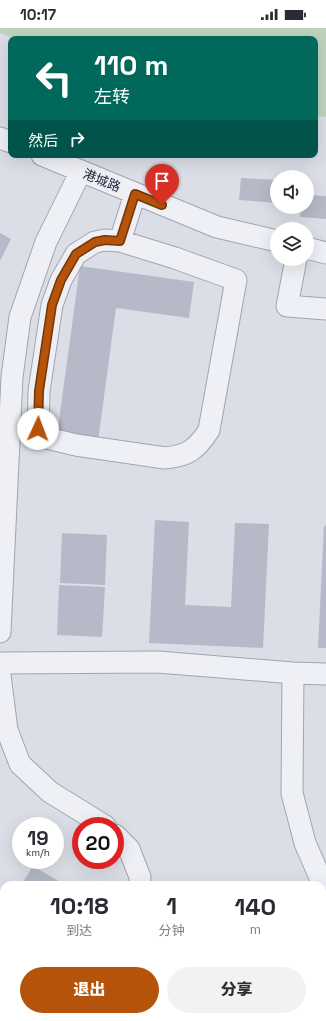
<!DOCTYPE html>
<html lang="zh">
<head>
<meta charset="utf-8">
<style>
  :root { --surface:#fff; --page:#f2f2f3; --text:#2b2b33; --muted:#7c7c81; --accent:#b45309 }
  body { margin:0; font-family:"Space Grotesk","Noto Sans SC",sans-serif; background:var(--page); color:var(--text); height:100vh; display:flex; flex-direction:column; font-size:15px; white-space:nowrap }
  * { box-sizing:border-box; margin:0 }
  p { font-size:13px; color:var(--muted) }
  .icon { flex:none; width:22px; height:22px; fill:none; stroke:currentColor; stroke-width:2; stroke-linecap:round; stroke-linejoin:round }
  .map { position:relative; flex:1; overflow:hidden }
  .drawer { position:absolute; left:0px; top:853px; width:326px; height:140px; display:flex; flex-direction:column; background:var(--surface); border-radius:12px 12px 0 0; box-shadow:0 4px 16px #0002 }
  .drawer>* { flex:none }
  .banner { position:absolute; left:8px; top:8px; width:310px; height:122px; border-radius:8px; box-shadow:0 4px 16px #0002; background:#00695c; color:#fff; overflow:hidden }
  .tools { position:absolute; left:270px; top:142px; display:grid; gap:8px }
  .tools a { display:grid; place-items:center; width:44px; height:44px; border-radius:50%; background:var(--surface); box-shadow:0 4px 16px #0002; font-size:20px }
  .speed { position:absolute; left:12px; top:789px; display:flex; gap:8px; font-size:20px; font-weight:700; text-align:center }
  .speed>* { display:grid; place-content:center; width:52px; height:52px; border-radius:50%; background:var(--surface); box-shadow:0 4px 16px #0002; line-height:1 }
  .speed small { font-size:10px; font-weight:400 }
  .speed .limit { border:6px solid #d22; background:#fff; color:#111 }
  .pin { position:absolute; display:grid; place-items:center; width:34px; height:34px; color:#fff; margin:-41px -17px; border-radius:50% 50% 50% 0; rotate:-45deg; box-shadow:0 0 4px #0007 }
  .pin .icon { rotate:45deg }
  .me { position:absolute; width:44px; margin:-22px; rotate:2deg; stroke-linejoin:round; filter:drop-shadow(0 0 3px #0008) }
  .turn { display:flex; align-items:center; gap:14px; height:84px; padding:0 20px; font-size:18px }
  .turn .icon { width:52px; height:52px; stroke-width:2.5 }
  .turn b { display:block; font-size:28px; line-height:34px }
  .then { display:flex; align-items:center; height:38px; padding:0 20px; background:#0003; gap:8px; font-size:15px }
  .eta { display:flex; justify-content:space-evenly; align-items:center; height:68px; text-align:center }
  .eta b { font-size:24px; font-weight:800; line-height:28px }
  .button { display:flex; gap:8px; margin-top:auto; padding:8px 20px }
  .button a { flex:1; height:46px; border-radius:24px; background:var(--accent); color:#fff; font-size:16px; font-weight:800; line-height:46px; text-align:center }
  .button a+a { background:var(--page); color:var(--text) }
  .status { display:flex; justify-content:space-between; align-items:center; height:28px; padding:0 20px; background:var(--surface); direction:ltr }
  .status svg { height:11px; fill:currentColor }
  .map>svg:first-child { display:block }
  .green { fill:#bed2bc }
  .building { fill:#b6b9c7 }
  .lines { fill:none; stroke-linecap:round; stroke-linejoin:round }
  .minor-casing { stroke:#a1a4b1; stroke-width:23 }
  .minor { stroke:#eef0f5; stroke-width:21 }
  .route-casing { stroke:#753606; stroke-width:10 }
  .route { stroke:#b45309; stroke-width:7 }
  .labels { text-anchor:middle; stroke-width:3; stroke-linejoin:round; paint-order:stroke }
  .street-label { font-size:13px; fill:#252a3e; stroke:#ebeef5 }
</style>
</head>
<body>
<div class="status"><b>10:17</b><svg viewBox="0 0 49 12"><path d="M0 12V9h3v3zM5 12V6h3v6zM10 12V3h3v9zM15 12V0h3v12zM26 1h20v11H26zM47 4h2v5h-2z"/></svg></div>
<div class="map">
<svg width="326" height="993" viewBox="0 0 326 993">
  <rect width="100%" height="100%" fill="#dcdee7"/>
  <path class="green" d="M0,0H326V89L315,88V11H16L0,5Z"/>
  <path class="building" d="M241,150L277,152V175L239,172Z
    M307,167L326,168V191L300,189L301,179H307Z
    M0,205L11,211L0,233Z
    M80,238L194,254L189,290L116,280L98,413L57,407Z
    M155,492L189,494L185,577L231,579L235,495L269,496L263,620L149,615Z
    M324,497L326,498V620H318Z
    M62,505L107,507L105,557L60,555Z
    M59,557L105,559L102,609L57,607Z
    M33,838L65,857H21Z
    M4,862V894L0,892V869Z
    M0,934L4,937V959L0,966Z
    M4,974V989H27L34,993H0V981Z
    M36,989H47L44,993Z"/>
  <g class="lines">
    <defs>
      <path id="minor" d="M0,110L11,114
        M42,127L217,199L277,213
        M120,213L105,212L95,214L76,226L61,252L52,277L39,363L38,401L47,410L76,417L165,430C188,428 197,421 209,402L236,252L175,230L120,213L135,166
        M307,220L326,225
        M296,231L287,278L326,281
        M0,604L12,349L20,289L46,214L81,143
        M0,635L158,634L293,645L326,646
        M293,645L292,765L305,815L321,852L326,856
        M0,647L7,702L20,736L50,764L105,798
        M115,807L129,821L140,849V857
        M90,993L92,989"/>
    </defs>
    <use href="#minor" class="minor-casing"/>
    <use href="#minor" class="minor"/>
  </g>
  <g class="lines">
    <defs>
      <path id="route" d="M38,401L39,363L52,277L61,252L76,226L95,214L105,212L120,213L135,166L162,177"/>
    </defs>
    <use href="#route" class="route-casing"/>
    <use href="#route" class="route"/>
  </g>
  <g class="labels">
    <g class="street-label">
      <text transform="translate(102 152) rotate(22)" y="5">港城路</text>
    </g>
  </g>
</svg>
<div class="tools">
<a><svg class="icon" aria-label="sound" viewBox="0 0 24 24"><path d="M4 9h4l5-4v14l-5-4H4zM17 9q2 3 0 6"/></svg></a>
<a><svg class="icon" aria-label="layers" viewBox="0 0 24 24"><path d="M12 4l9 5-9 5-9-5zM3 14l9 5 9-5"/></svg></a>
</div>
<div class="speed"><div>19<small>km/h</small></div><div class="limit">20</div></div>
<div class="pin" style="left:162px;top:177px;background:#d93025"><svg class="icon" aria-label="arrive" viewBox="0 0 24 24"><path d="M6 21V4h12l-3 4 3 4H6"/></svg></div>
<svg class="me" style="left:38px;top:401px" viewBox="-20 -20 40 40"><circle r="19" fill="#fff"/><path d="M0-13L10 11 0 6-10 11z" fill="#b45309"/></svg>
<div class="banner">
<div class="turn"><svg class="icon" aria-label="left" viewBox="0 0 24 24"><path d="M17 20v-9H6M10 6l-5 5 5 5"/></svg><div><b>110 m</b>左转</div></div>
<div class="then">然后<svg class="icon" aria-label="right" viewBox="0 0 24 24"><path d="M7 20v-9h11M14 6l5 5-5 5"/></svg></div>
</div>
<section class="drawer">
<div class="eta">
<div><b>10:18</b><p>到达</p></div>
<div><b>1</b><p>分钟</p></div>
<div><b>140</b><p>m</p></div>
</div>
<div class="button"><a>退出</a><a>分享</a></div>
</section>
</div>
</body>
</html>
